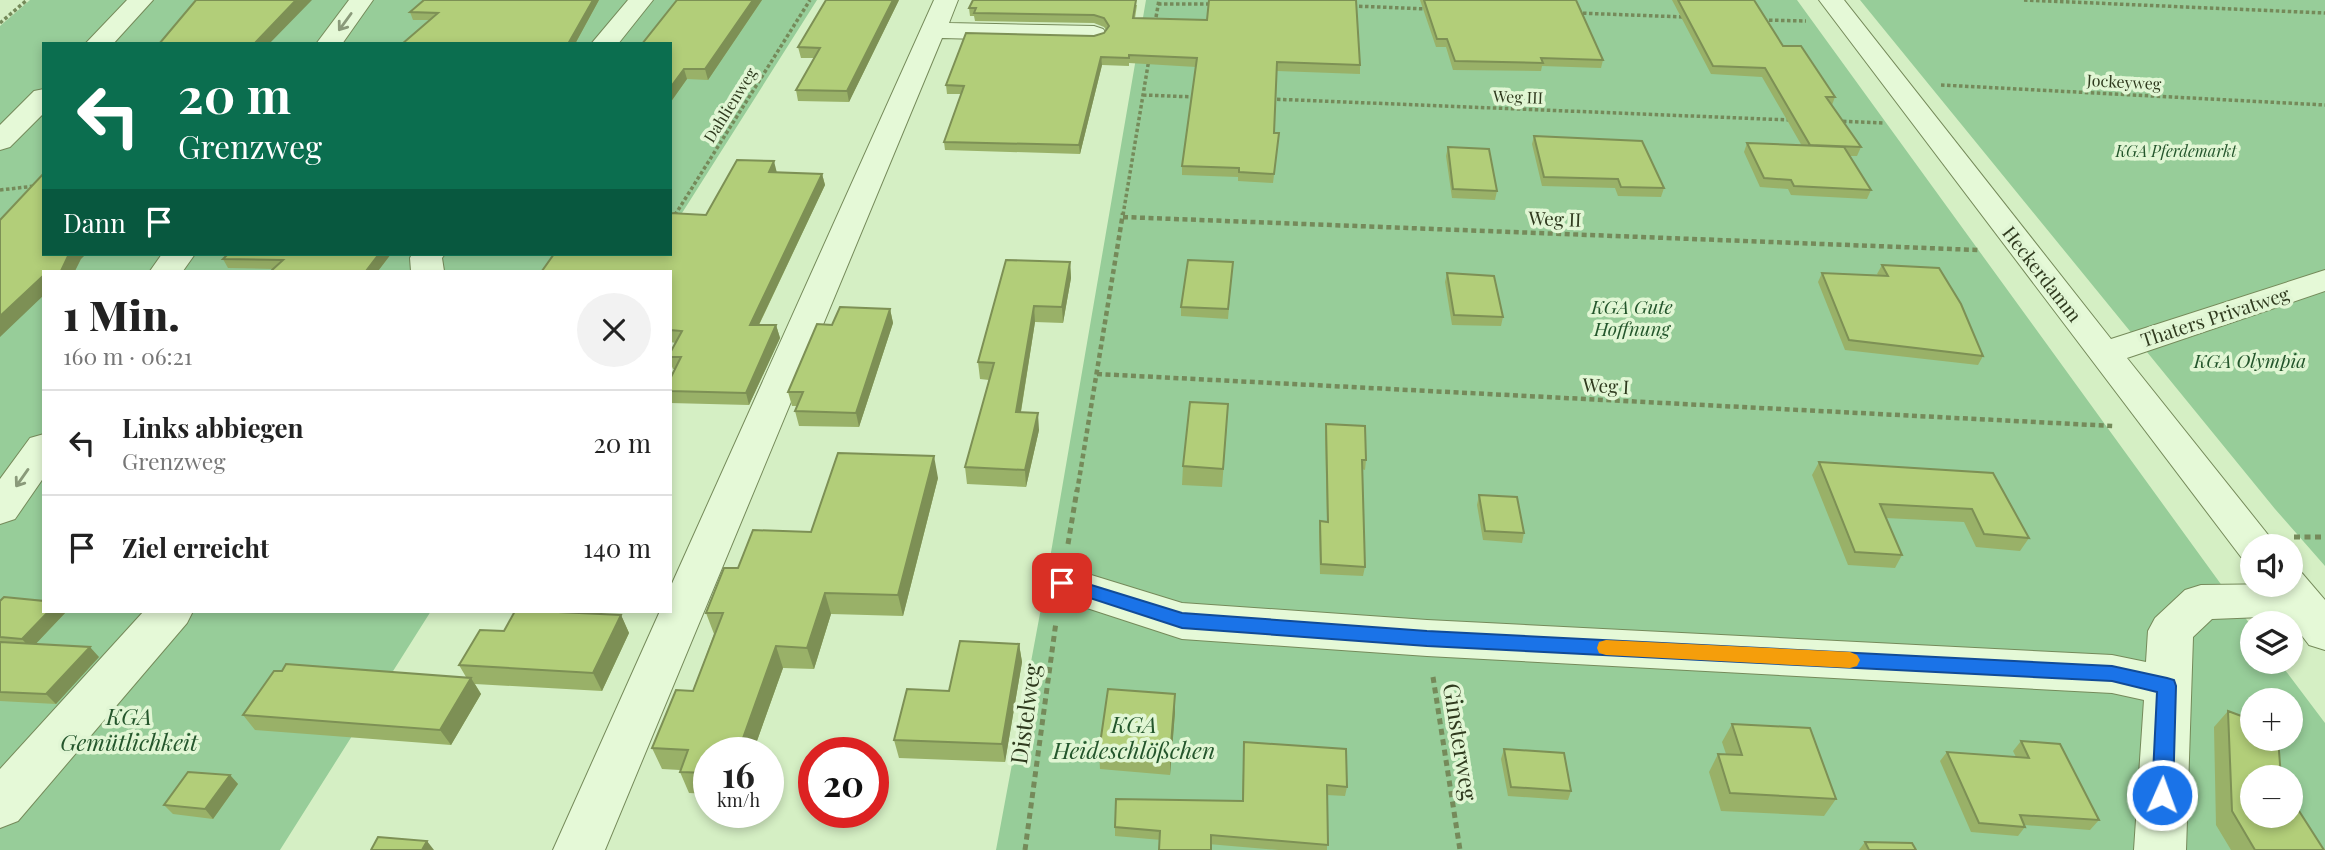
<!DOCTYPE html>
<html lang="de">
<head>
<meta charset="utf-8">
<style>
  :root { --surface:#fff; --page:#f2f2f2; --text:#222; --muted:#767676; --line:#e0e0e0 }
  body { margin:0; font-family:"Playfair Display",serif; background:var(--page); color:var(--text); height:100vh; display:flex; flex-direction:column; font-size:26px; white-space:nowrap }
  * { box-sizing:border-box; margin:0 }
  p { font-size:23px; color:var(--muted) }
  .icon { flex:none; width:38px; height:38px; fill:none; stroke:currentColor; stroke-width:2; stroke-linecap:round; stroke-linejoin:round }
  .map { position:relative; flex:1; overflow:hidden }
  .details { position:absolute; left:42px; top:270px; width:630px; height:343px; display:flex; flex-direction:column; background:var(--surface); border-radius:0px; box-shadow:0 4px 10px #0003 }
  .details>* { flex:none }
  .top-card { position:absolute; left:42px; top:42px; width:630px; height:214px; border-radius:0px; box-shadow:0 4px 10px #0003; background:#0b6e4f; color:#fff; overflow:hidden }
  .buttons { position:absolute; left:2240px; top:534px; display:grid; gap:14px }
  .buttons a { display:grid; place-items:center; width:63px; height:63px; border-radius:50%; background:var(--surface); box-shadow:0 4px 10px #0003; font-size:35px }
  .speed { position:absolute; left:693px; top:737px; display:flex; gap:14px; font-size:35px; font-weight:700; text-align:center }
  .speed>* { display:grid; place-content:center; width:91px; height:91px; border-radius:50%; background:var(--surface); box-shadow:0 4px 10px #0003; line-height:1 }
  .speed small { font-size:18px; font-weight:400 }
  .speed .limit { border:10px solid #d22; background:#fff; color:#111 }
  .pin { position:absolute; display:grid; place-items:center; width:60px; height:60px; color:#fff; margin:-30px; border-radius:14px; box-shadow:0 4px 10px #0006 }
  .me { position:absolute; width:77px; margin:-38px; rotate:2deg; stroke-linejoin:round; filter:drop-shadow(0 0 5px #0008) }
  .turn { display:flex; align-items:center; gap:24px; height:147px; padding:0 21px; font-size:32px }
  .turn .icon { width:91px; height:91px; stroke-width:2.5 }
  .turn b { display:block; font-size:49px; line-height:60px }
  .then { display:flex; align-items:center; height:66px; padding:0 21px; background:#0003; gap:14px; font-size:26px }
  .round { display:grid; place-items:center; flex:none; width:74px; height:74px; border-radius:37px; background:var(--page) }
  .head { display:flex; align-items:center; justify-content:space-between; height:119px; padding:0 21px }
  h1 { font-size:42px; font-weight:800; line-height:52px }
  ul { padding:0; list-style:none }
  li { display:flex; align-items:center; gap:21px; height:105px; padding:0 21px; border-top:2px solid var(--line) }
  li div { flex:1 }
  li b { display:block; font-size:26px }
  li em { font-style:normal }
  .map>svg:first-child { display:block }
  .green { fill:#97cd99; fill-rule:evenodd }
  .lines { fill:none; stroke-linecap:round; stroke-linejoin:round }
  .minor-casing { stroke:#758a5a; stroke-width:2 }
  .path-far2 { stroke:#758a5a; stroke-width:3.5; stroke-dasharray:3.5 2.5; stroke-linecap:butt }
  .path-far1 { stroke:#758a5a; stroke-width:4.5; stroke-dasharray:5 3.5; stroke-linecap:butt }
  .path { stroke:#758a5a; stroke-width:5; stroke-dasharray:6 4.5; stroke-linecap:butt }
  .minor { fill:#e5f9d7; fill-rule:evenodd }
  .wall { fill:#99b168 }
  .shaded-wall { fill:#7d9055 }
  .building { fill:#b2ce79; stroke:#7d9055; stroke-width:2 }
  .oneway { stroke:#8a9a7a }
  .route { fill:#1a73e8; stroke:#114b97; stroke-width:2 }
  .slow { fill:#f59e0b }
  .labels { text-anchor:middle; stroke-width:7; stroke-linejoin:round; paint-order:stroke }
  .far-street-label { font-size:16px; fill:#2f3a1e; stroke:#e1f6d4 }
  .far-park-label { font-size:16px; font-style:italic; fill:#24562c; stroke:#e1f6d4 }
  .street-label { font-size:19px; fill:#2f3a1e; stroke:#e1f6d4 }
  .park-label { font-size:19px; font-style:italic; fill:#24562c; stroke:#e1f6d4 }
  .near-street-label { font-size:23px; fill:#2f3a1e; stroke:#e1f6d4 }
  .near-park-label { font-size:23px; font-style:italic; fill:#24562c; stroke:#e1f6d4 }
</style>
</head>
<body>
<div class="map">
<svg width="2325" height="850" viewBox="0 0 2325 850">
  <rect width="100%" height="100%" fill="#d5efc4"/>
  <path class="green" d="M30,0H817L670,232V44H44V254H657L645,271H44V611H431L280,850H0V26Z
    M1146,0H1797L2252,627V662H2279L2325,723V850H2149L2165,682L1188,607L1049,564ZM2252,700H2291V738H2252ZM2252,777H2291V816H2252Z
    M1860,0H2325V566L2275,509Z
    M1044,592L1182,635L2129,687L2147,700L2135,850H996Z"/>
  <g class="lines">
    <defs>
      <path id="minor" d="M127,0H153L113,44H85Z
        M349,0H373L342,44H316Z
        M628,0H653L618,44H591Z
        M934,0H958L949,23L1094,26L1103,29L1107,34L1103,39L1094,42L942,38L605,850H553L660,611H670V588Z
        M1819,0H1844L2111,339L2325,270V291L2127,358L2277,546H2252V561L2241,557Z
        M44,89V113L10,147L0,150V125L34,91Z
        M162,254H195L183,271H150Z
        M412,254H445L442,258L444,271H411L410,258Z
        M44,434V477L15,519L0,524V479L30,438Z
        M1062,566L1182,603L1427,620L2112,655L2146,662L2148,631L2155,618L2185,590L2201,585L2291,584V569L2301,572L2325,600V650L2309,645L2287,616L2212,619L2193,637L2186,850H2134L2144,700L2112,693L1427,656L1182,639L1047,595L1040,583L1047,571Z
        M144,611H193L187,623L18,821L0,828V769Z"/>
    </defs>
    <use href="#minor" class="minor-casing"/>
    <path class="path-far2" d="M2024,0L2325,13
      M1158,4H1212
      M1353,6L1428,9
      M1577,13L1684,17
      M1763,20L1806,21
      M0,23L27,0
      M1155,23L1159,0
      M1941,85L2325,105
      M1143,95L1195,97
      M1271,99L1790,120
      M1837,121L1884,123
      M0,190L44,185
      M675,215L810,0
      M1123,215L1149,59"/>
    <path class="path-far1" d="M1123,217L1978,250
      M670,222L676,213
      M1097,374L2113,426
      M1077,492L1123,213"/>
    <path class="path" d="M2294,537H2325
      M1068,544L1077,490
      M1433,677L1460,850
      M1025,850L1056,622"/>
    <use href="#minor" class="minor"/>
  </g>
  <path class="wall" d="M424,0H599L575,44L429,20H413L410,12Z
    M677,0H762L708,80L687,79L670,103V44Z
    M899,0L849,102L798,101L796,90L814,58H801L798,47Z
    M1420,0H1576L1603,60L1601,68L1542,66L1541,71L1453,70L1446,47H1436Z
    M1672,0H1754L1783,46L1835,97L1832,105L1861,147L1857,156H1849L1871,190L1867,199L1791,195L1788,189L1760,187L1744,152L1747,143L1802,146L1762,77L1711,74Z
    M1137,5L1135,18L1360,65V74L1277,71L1274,133L1278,142L1273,183L1238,181V177L1182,175V166L1196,67L1129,63V66L1102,65L1080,154L945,150L944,142L961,94H947L946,85L1104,33L1106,30L1104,27L1094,23L975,21L974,16H970L969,8Z
    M1534,136L1664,188L1661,197L1618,196L1615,188L1542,186L1532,144Z
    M1448,147L1497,191L1495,200L1452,198L1446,156Z
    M777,173L822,174L825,185L759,325H776L780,338L749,405L670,403V379L675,369H673L670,362V353L676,343L670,342V271L706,215Z
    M391,254L378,271H271L273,269L228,268L223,259Z
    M1070,262L1071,278L1063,323L1035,322L1021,412L1039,430L1026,487L967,484L965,467L989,380L980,379L978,362Z
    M1882,265L1983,356L1978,365L1845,350L1818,282L1822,273L1878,275L1877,274Z
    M1232,271L1228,319L1181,316V307Z
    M1447,273L1503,317L1501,326L1452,325L1445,282Z
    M890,309L893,323L859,427L799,426L795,411L797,406H792L788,392Z
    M1227,423L1222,487L1182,485L1183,466Z
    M1326,424L1366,460L1365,470L1362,469L1365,567L1363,576L1320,574L1319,531L1320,521L1327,522L1325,434Z
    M1819,462L1993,473L2029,538L2020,551L1976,547L1964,522L1886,518L1902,555L1895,568L1848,565L1812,475Z
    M938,478L903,616L831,614L814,669L783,668L753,752H709V794L689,793L680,772V770L662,769L652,748L693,691L714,634L706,613L738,568L811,532Z
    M1479,495L1524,533L1522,543L1483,540L1477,505Z
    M0,601L66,612L35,644L99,657L56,704L0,701Z
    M621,615L629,633L602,691L475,684L481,694L451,745L255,730L243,715L466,677L459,665L504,631Z
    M1019,644L1022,662L1005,762L899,758L894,740L949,691Z
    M2228,711L2252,777L2324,850H2231L2216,825L2214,727Z
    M1175,712L1170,775L1100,769L1099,751Z
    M1732,724L1836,799L1824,816L1721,811L1709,772L1718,754H1726L1722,742Z
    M2021,741L2099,820L2090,830L2025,825V827L2018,836L1971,832L1940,761L1947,752L2016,757L2013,751Z
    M1244,742L1347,787L1345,796L1327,795V850H1279L1115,836V827L1242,801Z
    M1504,749L1571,791L1568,800L1508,796L1501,759Z
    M230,775L238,784L213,819L173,814L164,805Z
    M1865,842L1916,850H1859Z"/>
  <path class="shaded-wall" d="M296,0H312L269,44H254Z
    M593,0H599L575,44H568Z
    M753,0H762L708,80L705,69Z
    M893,0H899L849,102L847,91Z
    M1101,57L1102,65L1080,154L1079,145Z
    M684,69L687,79L670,103V88Z
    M774,161L777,173L769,172Z
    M822,174L825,185L753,337L750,325Z
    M69,254H86L81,259L75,271H61Z
    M379,254H391L378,271H366Z
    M1070,262L1071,278L1063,323L1062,307Z
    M44,275V295L0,337V316Z
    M1034,306L1035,322L1018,429L1016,412Z
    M890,309L893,323L859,427L856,413Z
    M776,325L780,338L749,405L746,393Z
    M1038,413L1039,430L1026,487L1025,470Z
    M934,456L938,478L903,616L898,595Z
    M825,593L831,614L814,669L807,648Z
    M49,611H65L66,612L31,649L22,639Z
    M621,615L629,633L602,691L593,673Z
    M1019,644L1022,662L1005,762L1002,744Z
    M776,646L783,668L753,752H738Z
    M90,647L99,657L56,704L46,694Z
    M471,678L481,694L451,745L440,730Z
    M1175,694V712L1170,775V757Z
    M230,775L238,784L213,819L205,809Z
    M427,841L434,850H422Z"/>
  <path class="building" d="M196,0H296L254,44H159Z
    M424,0H593L568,44H402L438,13L410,12Z
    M677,0H753L705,69H684L670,88V44H642Z
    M826,0H893L847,91L796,90L820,48L798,47Z
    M973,0H1136L1133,18L1207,20L1209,0H1356L1360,65L1277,62L1274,133H1279L1274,174L1239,172V168L1182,166L1197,58L1129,55V58L1101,57L1079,145L944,142L964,86L946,85L966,33L1094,36L1104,33L1109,26L1104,18L1094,15L974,13L976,8H969Z
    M1424,0H1576L1603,60L1541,58L1543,63L1455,61L1447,39H1437Z
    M1678,0H1754L1783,46H1801L1835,97H1826L1861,147L1810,145L1765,68L1713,66Z
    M1534,136L1642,141L1664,188L1621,187L1618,179L1544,177Z
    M1747,143L1844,147L1871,190L1794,186L1791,180L1764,178Z
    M1448,147L1489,149L1497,191L1453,189Z
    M737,160L774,161L769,172L822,174L750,325H776L746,393L670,391V379L681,357H670V353L682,331L670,330V271H542L554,254H670V213L706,215Z
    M44,173V254H69L61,271H44V275L0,316V220Z
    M228,254H379L366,271H271L283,260L223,259Z
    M1006,260L1070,262L1062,307L1034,306L1016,412L1038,413L1025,470L965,467L994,363L978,362Z
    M1188,260L1233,262L1228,309L1181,307Z
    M1882,265L1939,268L1961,304L1983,356L1849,340L1822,273L1888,276Z
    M1447,273L1494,276L1503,317L1454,315Z
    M840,307L890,309L856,413L795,411L803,392H788L817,324L832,325Z
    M1190,402L1228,404L1223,469L1183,466Z
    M1326,424L1365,426L1366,460H1362L1365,567L1321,564L1320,521L1328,522Z
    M838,453L934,456L898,595L825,593L807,648L776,646L738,752H709V773L680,772L688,750L652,748L676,690L693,691L723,613H706L724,568H738L753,530L811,532Z
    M1819,462L1993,473L2029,538L1984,534L1972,509L1880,504L1902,555L1855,552Z
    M1479,495L1517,497L1524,533L1485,531Z
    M4,597L44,601V611H49L22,639L0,637V601Z
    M515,611H537L621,615L593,673L459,665L480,630L504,631Z
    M960,641L1019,644L1002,744L894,740L907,689L949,691Z
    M0,642L90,647L46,694L0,692Z
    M286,664L471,678L440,730L243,715L274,671H282Z
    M1108,689L1175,694L1170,757L1099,751Z
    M2228,711L2252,720V738H2278L2281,777H2252V816H2291V800H2292L2324,850H2255L2232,811Z
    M1732,724L1810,728L1836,799L1730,793L1718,754L1742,755Z
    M2021,741L2060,744L2099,820L2020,815L2025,827L1979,823L1947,752L2029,758Z
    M1244,742L1346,749L1347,787L1327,785L1328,845L1211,835V850H1159L1160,831L1115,827L1116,799L1243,801Z
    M1504,749L1564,753L1571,791L1511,787Z
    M188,772L230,775L205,809L164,805Z
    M378,837L427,841L422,850H371Z
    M1865,842L1912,843L1916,850H1869Z"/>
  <defs><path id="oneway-shaft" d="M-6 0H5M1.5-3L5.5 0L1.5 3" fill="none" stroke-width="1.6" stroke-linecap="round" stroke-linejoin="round" transform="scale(1.75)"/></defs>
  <g class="oneway">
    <use href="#oneway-shaft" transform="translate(345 22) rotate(126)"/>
    <use href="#oneway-shaft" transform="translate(22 478) rotate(125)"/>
  </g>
  <path class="route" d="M1062,576L1182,613L1427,631L2112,666L2167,678L2174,680L2176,686L2173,795L2170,802L2162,805L2155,802L2152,795L2157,692L2112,681L1427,646L1182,628L1056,587L1053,583L1056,578Z"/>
  <path class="slow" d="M1606,640L1850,652L1857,655L1860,660L1857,666L1850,668L1606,655L1599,653L1597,648L1599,642Z"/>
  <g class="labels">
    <g class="far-street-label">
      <text transform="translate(2124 82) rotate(3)" y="6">Jockeyweg</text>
      <text transform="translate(1518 97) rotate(2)" y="6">Weg III</text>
      <text transform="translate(730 105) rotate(-58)" y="6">Dahlienweg</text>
    </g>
    <g class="far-park-label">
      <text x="2176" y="157">KGA Pferdemarkt</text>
    </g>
    <g class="street-label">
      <text transform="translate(1555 219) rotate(2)" y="7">Weg II</text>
      <text transform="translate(2042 274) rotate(52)" y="7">Heckerdamm</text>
      <text transform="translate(2215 317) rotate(-18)" y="7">Thaters Privatweg</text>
      <text transform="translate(1606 386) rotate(3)" y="7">Weg I</text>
    </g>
    <g class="park-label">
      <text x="1632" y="314">KGA Gute<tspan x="1632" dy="22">Hoffnung</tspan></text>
      <text x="2250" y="368">KGA Olympia</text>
    </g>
    <g class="near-street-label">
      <text transform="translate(1026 714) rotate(-82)" y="8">Distelweg</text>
      <text transform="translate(1460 742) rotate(81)" y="8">Ginsterweg</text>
    </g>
    <g class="near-park-label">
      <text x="129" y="725">KGA<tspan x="129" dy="26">Gemütlichkeit</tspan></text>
      <text x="1134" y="733">KGA<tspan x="1134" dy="26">Heideschlößchen</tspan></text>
    </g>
  </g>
</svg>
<div class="buttons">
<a><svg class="icon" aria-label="sound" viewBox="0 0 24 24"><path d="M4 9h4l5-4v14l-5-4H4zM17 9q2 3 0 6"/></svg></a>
<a><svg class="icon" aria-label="layers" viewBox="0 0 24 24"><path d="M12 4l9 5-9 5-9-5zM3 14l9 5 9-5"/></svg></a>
<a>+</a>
<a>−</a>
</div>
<div class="speed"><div>16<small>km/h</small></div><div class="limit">20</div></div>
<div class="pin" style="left:1062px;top:583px;background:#d93025"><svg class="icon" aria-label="arrive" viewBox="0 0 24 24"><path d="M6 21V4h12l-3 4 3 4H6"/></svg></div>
<svg class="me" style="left:2162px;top:795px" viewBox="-20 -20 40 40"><circle r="17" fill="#1a73e8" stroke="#fff" stroke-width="3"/><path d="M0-11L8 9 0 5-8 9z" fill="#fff"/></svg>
<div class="top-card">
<div class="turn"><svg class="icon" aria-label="left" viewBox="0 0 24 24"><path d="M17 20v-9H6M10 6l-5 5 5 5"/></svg><div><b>20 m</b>Grenzweg</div></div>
<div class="then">Dann<svg class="icon" aria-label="arrive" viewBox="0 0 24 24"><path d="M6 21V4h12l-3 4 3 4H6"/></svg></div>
</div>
<section class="details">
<div class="head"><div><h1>1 Min.</h1><p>160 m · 06:21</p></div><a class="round"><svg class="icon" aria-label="close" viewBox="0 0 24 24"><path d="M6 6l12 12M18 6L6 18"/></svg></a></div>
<ul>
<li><svg class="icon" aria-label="left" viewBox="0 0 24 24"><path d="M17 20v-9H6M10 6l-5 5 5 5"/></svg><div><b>Links abbiegen</b><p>Grenzweg</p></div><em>20 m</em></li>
<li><svg class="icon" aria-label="arrive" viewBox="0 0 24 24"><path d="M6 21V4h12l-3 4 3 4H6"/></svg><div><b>Ziel erreicht</b></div><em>140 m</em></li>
</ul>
</section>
</div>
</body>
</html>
